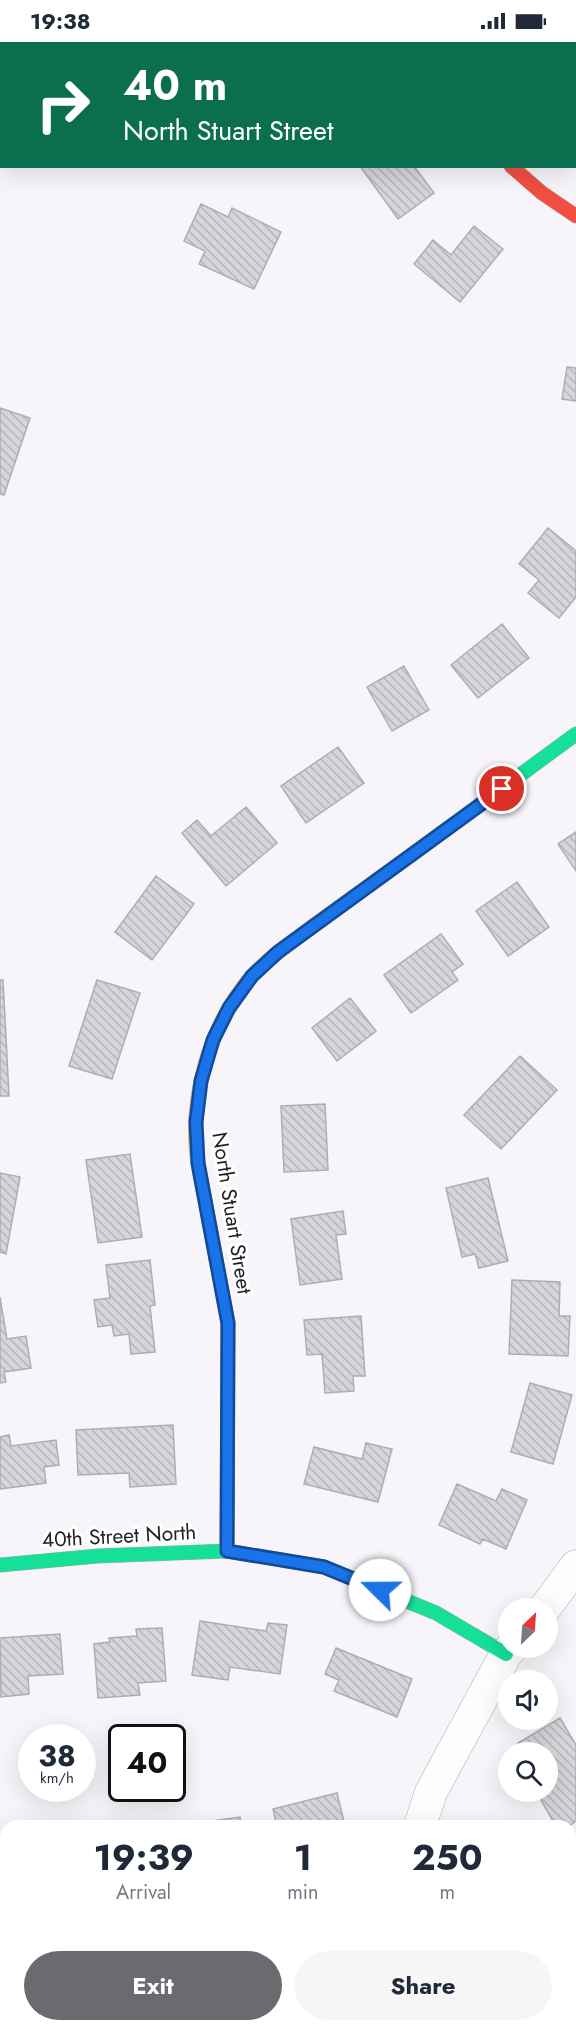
<!DOCTYPE html>
<html lang="en">
<head>
<meta charset="utf-8">
<style>
  :root { --surface:#fff; --page:#f6f6f7; --text:#1f2937; --muted:#747a83; --accent:#6c696f }
  body { margin:0; font-family:Jost,sans-serif; background:var(--page); color:var(--text); height:100vh; display:flex; flex-direction:column; font-size:22px; white-space:nowrap }
  * { box-sizing:border-box; margin:0 }
  p { font-size:20px; color:var(--muted) }
  .icon { flex:none; width:33px; height:33px; fill:none; stroke:currentColor; stroke-width:2; stroke-linecap:round; stroke-linejoin:round }
  .map { position:relative; flex:1; overflow:hidden }
  .details { position:absolute; left:0px; top:1778px; width:576px; height:212px; display:flex; flex-direction:column; background:var(--surface); border-radius:18px 18px 0 0; box-shadow:0 6px 24px #0002 }
  .details>* { flex:none }
  .hud { position:absolute; left:0px; top:0px; width:576px; height:126px; box-shadow:0 6px 24px #0002; background:#0b6e4f; color:#fff; overflow:hidden }
  .needle { width:39px; rotate:25deg }
  .tools { position:absolute; left:498px; top:1556px; display:grid; gap:12px }
  .tools a { display:grid; place-items:center; width:60px; height:60px; border-radius:50%; background:var(--surface); box-shadow:0 6px 24px #0002; font-size:30px }
  .speed { position:absolute; left:18px; top:1682px; display:flex; gap:12px; font-size:30px; font-weight:700; text-align:center }
  .speed>* { display:grid; place-content:center; width:78px; height:78px; border-radius:50%; background:var(--surface); box-shadow:0 6px 24px #0002; line-height:1 }
  .speed small { font-size:15px; font-weight:400 }
  .speed .limit { border:3px solid #111; border-radius:9px; background:#fff; color:#111 }
  .pin { position:absolute; display:grid; place-items:center; width:51px; height:51px; color:#fff; margin:-26px; border:3px solid #fff; border-radius:50%; box-shadow:0 2px 6px #0007 }
  .me { position:absolute; width:66px; margin:-33px; rotate:292deg; stroke-linejoin:round; filter:drop-shadow(0 0 4px #0008) }
  .turn { display:flex; align-items:center; gap:21px; height:126px; padding:0 24px; font-size:27px }
  .turn .icon { width:78px; height:78px; stroke-width:2.5 }
  .turn b { display:block; font-size:42px; line-height:51px }
  .eta { display:flex; justify-content:space-evenly; align-items:center; height:102px; text-align:center }
  .eta b { font-size:36px; font-weight:700; line-height:42px }
  .button { display:flex; gap:12px; margin-top:auto; padding:12px 24px }
  .button a { flex:1; height:69px; border-radius:36px; background:var(--accent); color:#fff; font-size:24px; font-weight:700; line-height:69px; text-align:center }
  .button a+a { background:var(--page); color:var(--text) }
  .status { display:flex; justify-content:space-between; align-items:center; height:42px; padding:0 30px; background:var(--surface); direction:ltr }
  .status svg { height:16px; fill:currentColor }
  .map>svg:first-child { display:block }
  .building { fill:url(#building-back-hatch); stroke:#b0adb2; stroke-width:1.5 }
  .lines { fill:none; stroke-linecap:round; stroke-linejoin:round }
  .street-casing { stroke:#aba8ad; stroke-width:33 }
  .fast-casing { stroke:#aba8ad; stroke-width:15 }
  .slow-casing { stroke:#aba8ad; stroke-width:15 }
  .jam-casing { stroke:#aba8ad; stroke-width:15 }
  .street { stroke:#fefdfe; stroke-width:32 }
  .fast { stroke:#16e098; stroke-width:14 }
  .slow { stroke:#ffcf43; stroke-width:14 }
  .jam { stroke:#f24e42; stroke-width:14 }
  .route-casing { stroke:#114b97; stroke-width:15 }
  .route { stroke:#1a73e8; stroke-width:10 }
  .labels { text-anchor:middle; stroke-width:6; stroke-linejoin:round; paint-order:stroke }
  .street-label { font-size:21px; fill:#211e24; stroke:#fff }
</style>
</head>
<body>
<div class="status"><b>19:38</b><svg viewBox="0 0 49 12"><path d="M0 12V9h3v3zM5 12V6h3v6zM10 12V3h3v9zM15 12V0h3v12zM26 1h20v11H26zM47 4h2v5h-2z"/></svg></div>
<div class="map">
<svg width="576" height="1988" viewBox="0 0 576 1988">
  <defs>
    <pattern id="building-back-hatch" width="6" height="6" patternUnits="userSpaceOnUse" patternTransform="scale(1.5)"><rect width="6" height="6" fill="#d8d5da"/><path d="M-1 5l2 2M0 0l6 6M5-1l2 2" fill="none" stroke="#b9b6bb"/></pattern>
  </defs>
  <rect width="100%" height="100%" fill="#f7f4fa"/>
  <path class="building" d="M38,0H94L92,2H39Z
    M174,0H251L250,2H176Z
    M510,0H561L560,2H513Z
    M2,30V106L0,107V32Z
    M360,124H414L434,151L398,177Z
    M201,162L228,175L232,166L281,190L254,247L199,222L205,209L184,199Z
    M474,184L503,207L460,260L414,222L433,198L451,213Z
    M567,325L576,326V359L562,357Z
    M0,366L30,376L4,453L0,452Z
    M548,486L576,509V555L559,576L528,551L539,538L519,522Z
    M502,582L529,616L478,656L451,623Z
    M404,624L429,668L392,689L367,645Z
    M338,705L364,741L306,781L281,744Z
    M246,765L277,801L226,844L182,791L197,778L211,794Z
    M576,790V829L558,802Z
    M156,834L194,862L152,918L115,890Z
    M517,840L549,885L508,914L476,869Z
    M441,892L463,922L452,930L458,938L411,971L384,933Z
    M0,938H3L9,1054H0Z
    M97,938L140,951L112,1037L69,1024Z
    M350,956L376,989L337,1019L312,986Z
    M520,1014L557,1048L501,1107L464,1073Z
    M325,1062L328,1128L284,1130L281,1064Z
    M130,1112L142,1195L98,1201L86,1118Z
    M0,1131L20,1135L6,1212L0,1210Z
    M488,1136L508,1219L479,1226L475,1212L462,1215L446,1146Z
    M343,1169L346,1192L336,1193L342,1237L300,1243L291,1177Z
    M150,1218L155,1263L150,1264L155,1310L131,1312L129,1292L114,1294L112,1283L98,1285L94,1258L110,1256L106,1223Z
    M512,1238L560,1240L559,1274H570L568,1314L509,1312Z
    M0,1255L7,1297L26,1294L31,1326L4,1330L6,1340L0,1341Z
    M361,1274L365,1334H353L354,1349L325,1351L322,1312L307,1313L304,1278Z
    M530,1341L572,1353L553,1422L511,1410Z
    M173,1383L176,1442L130,1445L129,1431L78,1433L76,1388Z
    M9,1393L11,1404L56,1398L59,1423L44,1425L46,1441L0,1447V1395Z
    M366,1401L392,1407L378,1460L304,1442L314,1405L362,1417Z
    M457,1442L496,1459L502,1447L527,1458L506,1507L483,1497L480,1502L439,1483Z
    M200,1579L266,1589L268,1581L287,1583L280,1632L230,1625L228,1638L192,1633Z
    M162,1586L166,1639L138,1641L140,1653L98,1656L94,1602L110,1600L109,1596L137,1594L136,1587Z
    M60,1592L63,1632L28,1634L29,1652L1,1655L0,1596Z
    M336,1606L412,1637L397,1675L334,1649L339,1638L325,1632Z
    M560,1676L576,1703V1779L569,1784H556L539,1755L547,1751L548,1710H523L518,1701Z
    M337,1751L345,1784H277L273,1767Z
    M240,1775L241,1784H176Z
    M140,1780L141,1784H115Z
    M0,1801H6V1838L0,1839Z
    M576,1920V1964L570,1965V1921Z
    M230,1983H320L319,1988H229Z
    M447,1983H490V1988H447Z"/>
  <g class="lines">
    <defs>
      <path id="street" d="M406,0L408,2
        M545,1566L576,1524
        M420,1784L431,1750L506,1612L512,1605
        M570,1844L576,1843
        M0,1929L6,1928
        M369,1988V1983"/>
      <path id="fast" d="M410,814L576,692
        M199,1127L228,1281L227,1509
        M0,1523L98,1514L227,1509L324,1525L436,1571L506,1612"/>
      <path id="slow" d="M199,1127C187,1062 208,983 253,933C271,913 295,898 317,881C348,859 379,836 410,814"/>
      <path id="jam" d="M511,124L542,151L576,174"/>
    </defs>
    <use href="#street" class="street-casing"/>
    <use href="#fast" class="fast-casing"/>
    <use href="#slow" class="slow-casing"/>
    <use href="#jam" class="jam-casing"/>
    <use href="#street" class="street"/>
    <use href="#fast" class="fast"/>
    <use href="#slow" class="slow"/>
    <use href="#jam" class="jam"/>
  </g>
  <g class="lines">
    <defs>
      <path id="route" d="M380,1548L324,1525L227,1509L228,1281L198,1121L196,1080L201,1039L213,998L229,966L252,934L278,910L502,747"/>
    </defs>
    <use href="#route" class="route-casing"/>
    <use href="#route" class="route"/>
  </g>
  <g class="labels">
    <g class="street-label">
      <text transform="translate(232 1171) rotate(81)" y="7">North Stuart Street</text>
      <text transform="translate(119 1494) rotate(-3)" y="7">40th Street North</text>
    </g>
  </g>
</svg>
<div class="tools">
<a><svg class="needle" viewBox="-14 -14 28 28"><path d="M0-13l5 13h-10z" fill="#e53935"/><path d="M0 13l5-13h-10z" fill="#747a83"/></svg></a>
<a><svg class="icon" aria-label="sound" viewBox="0 0 24 24"><path d="M4 9h4l5-4v14l-5-4H4zM17 9q2 3 0 6"/></svg></a>
<a><svg class="icon" aria-label="search" viewBox="0 0 24 24"><circle cx="10" cy="10" r="6"/><path d="M15 15l6 6"/></svg></a>
</div>
<div class="speed"><div>38<small>km/h</small></div><div class="limit">40</div></div>
<div class="pin" style="left:502px;top:747px;background:#d93025"><svg class="icon" aria-label="arrive" viewBox="0 0 24 24"><path d="M6 21V4h12l-3 4 3 4H6"/></svg></div>
<svg class="me" style="left:380px;top:1548px" viewBox="-20 -20 40 40"><circle r="19" fill="#fff"/><path d="M0-13L10 11 0 6-10 11z" fill="#1a73e8"/></svg>
<div class="hud">
<div class="turn"><svg class="icon" aria-label="right" viewBox="0 0 24 24"><path d="M7 20v-9h11M14 6l5 5-5 5"/></svg><div><b>40 m</b>North Stuart Street</div></div>
</div>
<section class="details">
<div class="eta">
<div><b>19:39</b><p>Arrival</p></div>
<div><b>1</b><p>min</p></div>
<div><b>250</b><p>m</p></div>
</div>
<div class="button"><a>Exit</a><a>Share</a></div>
</section>
</div>
</body>
</html>
